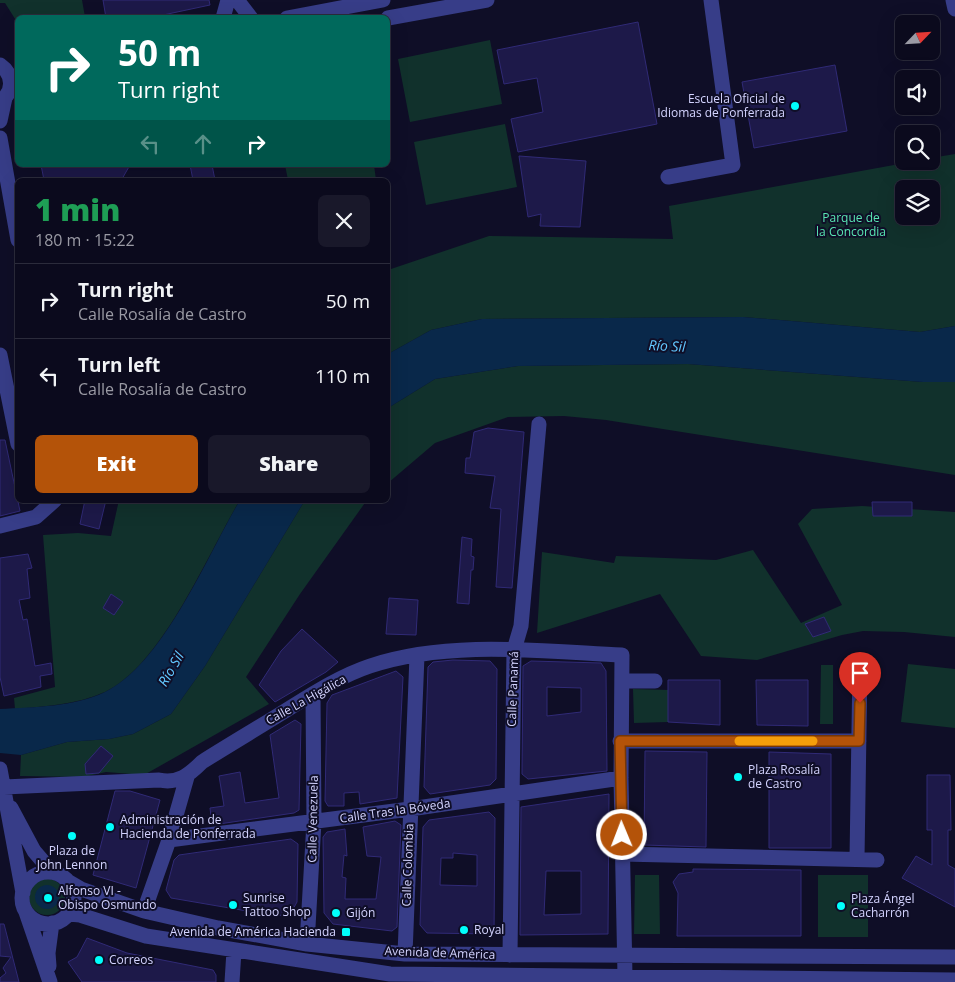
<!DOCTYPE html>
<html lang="en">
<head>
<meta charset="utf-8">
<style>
  :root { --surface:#0b0a1d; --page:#19182a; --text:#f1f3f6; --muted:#9a9aa4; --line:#2b2b3b; --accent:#b45309 }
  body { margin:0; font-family:"Open Sans",sans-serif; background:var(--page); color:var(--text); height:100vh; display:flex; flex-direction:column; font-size:19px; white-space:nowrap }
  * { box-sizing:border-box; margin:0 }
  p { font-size:16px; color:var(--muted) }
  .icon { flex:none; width:28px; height:28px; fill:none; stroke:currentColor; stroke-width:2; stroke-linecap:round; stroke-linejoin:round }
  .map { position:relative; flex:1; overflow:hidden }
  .sheet { position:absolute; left:15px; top:178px; width:375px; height:325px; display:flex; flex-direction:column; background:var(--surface); border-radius:8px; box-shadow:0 5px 20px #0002,0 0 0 1px var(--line) }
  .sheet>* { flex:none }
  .top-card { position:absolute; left:15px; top:15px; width:375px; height:152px; border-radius:8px; box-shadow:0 5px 20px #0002,0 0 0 1px var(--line); background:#00695c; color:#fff; overflow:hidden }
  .needle { width:32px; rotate:65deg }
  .tools { position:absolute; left:895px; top:15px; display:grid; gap:10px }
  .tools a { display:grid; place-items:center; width:45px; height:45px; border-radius:8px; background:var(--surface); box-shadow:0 5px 20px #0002,0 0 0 1px var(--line); font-size:25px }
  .pin { position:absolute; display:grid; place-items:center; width:42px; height:42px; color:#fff; margin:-51px -21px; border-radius:50% 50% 50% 0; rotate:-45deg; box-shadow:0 0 5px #0007 }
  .pin .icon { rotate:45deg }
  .me { position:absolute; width:55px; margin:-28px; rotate:359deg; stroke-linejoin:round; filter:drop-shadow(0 0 4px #0008) }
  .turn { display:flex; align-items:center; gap:18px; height:105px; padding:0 20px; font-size:22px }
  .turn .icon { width:65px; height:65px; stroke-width:2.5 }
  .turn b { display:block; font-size:35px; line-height:42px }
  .lanes { display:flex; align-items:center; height:48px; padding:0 20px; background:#0003; justify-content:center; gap:25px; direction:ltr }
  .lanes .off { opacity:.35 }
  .round { display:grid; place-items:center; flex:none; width:52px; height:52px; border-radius:8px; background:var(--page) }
  .headline { display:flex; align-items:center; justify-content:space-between; height:85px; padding:0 20px }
  h1 { font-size:30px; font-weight:800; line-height:38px; color:#1e9e55 }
  .cta { display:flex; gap:10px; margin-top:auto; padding:10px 20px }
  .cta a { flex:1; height:58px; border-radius:8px; background:var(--accent); color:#fff; font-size:20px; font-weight:800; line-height:58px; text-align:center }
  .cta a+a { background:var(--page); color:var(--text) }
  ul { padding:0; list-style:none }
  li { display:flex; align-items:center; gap:15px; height:75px; padding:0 20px; border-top:1px solid var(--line) }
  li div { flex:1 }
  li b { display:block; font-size:19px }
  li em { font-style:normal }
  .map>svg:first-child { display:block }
  .green { fill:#11312c; fill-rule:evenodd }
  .water { fill:#09284a }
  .building { fill:#1d1949; stroke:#302a76; fill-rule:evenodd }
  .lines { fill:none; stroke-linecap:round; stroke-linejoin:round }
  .minor { stroke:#373d88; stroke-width:15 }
  .route-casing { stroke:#753606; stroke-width:12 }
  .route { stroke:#b45309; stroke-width:9 }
  .slow { stroke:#f59e0b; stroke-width:9 }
  .poi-dot { fill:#00fffc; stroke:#0f0e27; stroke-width:2 }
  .labels { text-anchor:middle; stroke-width:4; stroke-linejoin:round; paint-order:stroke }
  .poi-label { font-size:12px; fill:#d4d4ff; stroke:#0f0e27; text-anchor:start }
  .park-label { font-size:12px; fill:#59e6b3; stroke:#0f0e27 }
  .street-label { font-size:12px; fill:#d4d4ff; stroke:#0f0e27 }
  .water-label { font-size:14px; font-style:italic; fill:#62c8ff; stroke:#0f0e27 }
</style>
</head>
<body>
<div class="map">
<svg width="955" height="982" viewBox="0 0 955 982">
  <rect width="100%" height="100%" fill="#0f0e27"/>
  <path class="green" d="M0,0H82L85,17L18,18L17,22L5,3H0Z
    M490,40L502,104L410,122L398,59Z
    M505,124L517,187L426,205L414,142Z
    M955,154V326L920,332L743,317L482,319L431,330L388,354V270L489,236L673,239L669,206L916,161H931V158ZM904,189H931V216H904Z
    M285,165H374L376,180H288Z
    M688,364L923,382H955V475L606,420L564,416L508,417L435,443L388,483V408L435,379L518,366Z
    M119,500H240C207,555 163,664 105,692C76,705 45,706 15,709L14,698L55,687L43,535L78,533L111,536Z
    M305,500H367L300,594L246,677L269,704L144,775L106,772L83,777L20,776L21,755L67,742L109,739L133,734L171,714L205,666Z
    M862,506L955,512V637L904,632L863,631L842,635L757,660L701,656L660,594L537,633L542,552L614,563L616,556L716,560L753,550L801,623L842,605L798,524L812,509Z
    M908,664L955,669V728L901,722Z
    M821,665H833V724H820Z
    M633,689L669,690L668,722L634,723Z
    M635,875H659L660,934H634Z
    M818,875H868V937H818Z
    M29 897a18 18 0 1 1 36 0a18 18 0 1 1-36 0Z"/>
  <path class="water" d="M743,317L920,332L955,326V382H923L688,364L518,366L435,379L388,408V354L431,330L482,319Z
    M240,500H305L205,666L171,714L133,734L109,739L67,742L21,755L0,753V709C35,707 73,707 105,692C164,663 207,556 240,500Z
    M35 897a12 12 0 1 1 24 0a12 12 0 1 1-24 0Z"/>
  <path class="building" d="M103,0H209L210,5L149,18H106Z
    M638,22L657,124L518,152L511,119L543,112L537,78L504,84L497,50Z
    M835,65L847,131L754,148L742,82Z
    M519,156L586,161L580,227L540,226L541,214L528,217Z
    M41,165H130L122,179L116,180H44Z
    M190,165H212L215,180H193Z
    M488,428L524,432L512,588L496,587L501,509L490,508L495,476L465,473L466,458H470L474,432Z
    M0,440H5L20,511L0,516Z
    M85,500H106L99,529L80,524Z
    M872,502H912V516H873Z
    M462,537L472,539L471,556L474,557L473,570H471L469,604L457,603Z
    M28,554L32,568L27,569L30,598L19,600L23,620L27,619L35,666L51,663L52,674L40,676L41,687L4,696L0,677V558Z
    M111,594L123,602L114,615L103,608Z
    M389,598L418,600L416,635L386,634Z
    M824,617L831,631L813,637L805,624Z
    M302,629L338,662L326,672L275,702L259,685L281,651Z
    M453,660L490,661L497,669L496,779L490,785L430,794L424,787L428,667L433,662Z
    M531,661L601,663L606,671L607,771L528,779L522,774L523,666ZM547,687L581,688V712L547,716Z
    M396,671L403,677L397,798L360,804L359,792L344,793V806H328L325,801L327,703L332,695Z
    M668,680H720V725L668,722Z
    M756,680H808V726L757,725Z
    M295,720L301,724L299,810L294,813L212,825L210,808L224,806L219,776L240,772L245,803L279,798L270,735Z
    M101,746L113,756L99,773L86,774L85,764Z
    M645,751L707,752L706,847L644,845Z
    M769,752L831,754V848H769Z
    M927,775H950L951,830H948V865L955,869V907L902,878L916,856L932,865V830H927Z
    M115,791H130L160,800L136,888L93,875Z
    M609,794L608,934L520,935L521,807ZM546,871H581V914L544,915Z
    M489,812L495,818L494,934L427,933L420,925L423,827L429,820ZM453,853L477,855V886L440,885L441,858H453Z
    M395,821L401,825L397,927L392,931L333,924L324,913L323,837L327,832L345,829L347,856L344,855L342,877L346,878L345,899H376L381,857L367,856L363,827Z
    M291,839L298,844L297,902L292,911L288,914L276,916L177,899L171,898L166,890L174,860L179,855Z
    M693,869L801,870V936H677L678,893L673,882L679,874L693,872Z
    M0,924H4L19,982H0V978L6,973L3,968L11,957L0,956Z
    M87,938L127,953L213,970L216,975V982H82L68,962L77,957Z"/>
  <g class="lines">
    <path class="minor" d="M237,0L251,18
      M953,0L955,9
      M223,18L228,0
      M287,18L383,0
      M388,18L487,0
      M0,65C13,74 15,92 0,101
      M0,121L5,98
      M0,138L18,240
      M668,177L733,165L711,0
      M0,355L18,444
      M0,526L36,517L55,500
      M622,681H655
      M620,741H859
      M0,769L23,893
      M4,787L159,780C178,784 189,775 202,762C232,743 263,725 293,706C317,691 343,675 370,666C448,640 541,651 622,655L621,778L625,976
      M11,808L34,851L52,872
      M169,840L410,809L621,778
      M622,854L877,860
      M857,859L860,665
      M22 898a26 26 0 1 1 52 0a26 26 0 1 1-52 0Z
      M69,882L81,889L144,911L218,928L307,944L405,954L955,957
      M144,911L169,840L187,777
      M26,912L50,982
      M69,914L80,915L146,936L390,974L955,980
      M307,944L314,822L313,694
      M405,954L417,656
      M510,955L514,650L521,626L539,424
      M49,966L48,953L52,923
      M232,982L234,951"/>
  </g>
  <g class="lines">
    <defs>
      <path id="route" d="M622,835L620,741H859L860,703"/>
    </defs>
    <use href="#route" class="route-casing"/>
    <use href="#route" class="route"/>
    <path class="slow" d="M739,741H813"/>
  </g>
  <g class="poi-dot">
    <circle cx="795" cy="106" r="5"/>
    <circle cx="738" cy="777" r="5"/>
    <circle cx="110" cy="827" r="5"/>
    <circle cx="72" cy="836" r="5"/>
    <circle cx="48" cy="898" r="5"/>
    <circle cx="233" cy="905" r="5"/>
    <circle cx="841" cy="906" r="5"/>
    <circle cx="336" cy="913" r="5"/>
    <circle cx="464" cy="930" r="5"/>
    <rect x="341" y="927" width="10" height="10" rx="2.5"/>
    <circle cx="99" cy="960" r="5"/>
  </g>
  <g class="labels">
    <g class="poi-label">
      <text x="785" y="103" text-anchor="end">Escuela Oficial de<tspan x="785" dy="14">Idiomas de Ponferrada</tspan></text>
      <text x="748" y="774">Plaza Rosalía<tspan x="748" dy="14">de Castro</tspan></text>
      <text x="120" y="824">Administración de<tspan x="120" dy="14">Hacienda de Ponferrada</tspan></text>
      <text x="72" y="855" text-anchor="middle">Plaza de<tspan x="72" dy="14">John Lennon</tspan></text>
      <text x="58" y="895">Alfonso VI -<tspan x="58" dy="14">Obispo Osmundo</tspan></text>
      <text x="243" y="902">Sunrise<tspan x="243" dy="14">Tattoo Shop</tspan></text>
      <text x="851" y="903">Plaza Ángel<tspan x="851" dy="14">Cacharrón</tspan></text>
      <text x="346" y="917">Gijón</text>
      <text x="474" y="934">Royal</text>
      <text x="336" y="936" text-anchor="end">Avenida de América Hacienda</text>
      <text x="109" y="964">Correos</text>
    </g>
    <g class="park-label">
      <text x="851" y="222">Parque de<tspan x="851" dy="14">la Concordia</tspan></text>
    </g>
    <g class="street-label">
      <text transform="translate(513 689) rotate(-88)" y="4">Calle Panamá</text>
      <text transform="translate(306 700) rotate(-29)" y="4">Calle La Higálica</text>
      <text transform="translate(395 811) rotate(-8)" y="4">Calle Tras la Bóveda</text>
      <text transform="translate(313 819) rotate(-89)" y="4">Calle Venezuela</text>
      <text transform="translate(408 865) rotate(-88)" y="4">Calle Colombia</text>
      <text transform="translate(440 953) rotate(2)" y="4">Avenida de América</text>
    </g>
    <g class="water-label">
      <text transform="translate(667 346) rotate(3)" y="5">Río Sil</text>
      <text transform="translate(171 669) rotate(-60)" y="5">Río Sil</text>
    </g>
  </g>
</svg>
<div class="tools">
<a><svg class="needle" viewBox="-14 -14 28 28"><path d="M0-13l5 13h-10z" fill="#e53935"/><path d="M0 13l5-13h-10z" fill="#9a9aa4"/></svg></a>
<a><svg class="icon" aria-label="sound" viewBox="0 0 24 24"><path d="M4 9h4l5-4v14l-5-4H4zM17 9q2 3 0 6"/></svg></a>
<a><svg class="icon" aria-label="search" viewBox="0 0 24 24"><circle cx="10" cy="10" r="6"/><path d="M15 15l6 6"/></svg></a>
<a><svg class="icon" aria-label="layers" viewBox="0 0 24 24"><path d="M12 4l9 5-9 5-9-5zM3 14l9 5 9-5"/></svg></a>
</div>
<div class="pin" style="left:860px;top:703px;background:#d93025"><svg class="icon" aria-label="arrive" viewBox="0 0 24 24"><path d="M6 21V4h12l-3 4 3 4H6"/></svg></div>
<svg class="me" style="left:622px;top:835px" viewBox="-20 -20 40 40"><circle r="17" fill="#b45309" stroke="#fff" stroke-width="3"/><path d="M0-11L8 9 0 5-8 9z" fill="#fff"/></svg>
<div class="top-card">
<div class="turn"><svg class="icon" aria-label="right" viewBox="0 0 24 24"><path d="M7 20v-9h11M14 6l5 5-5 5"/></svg><div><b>50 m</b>Turn right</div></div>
<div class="lanes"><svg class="icon off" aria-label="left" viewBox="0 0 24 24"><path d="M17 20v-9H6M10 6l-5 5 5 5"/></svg><svg class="icon off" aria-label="ahead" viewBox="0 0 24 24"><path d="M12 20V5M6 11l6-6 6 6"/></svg><svg class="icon" aria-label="right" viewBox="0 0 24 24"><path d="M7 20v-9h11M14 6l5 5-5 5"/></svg></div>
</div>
<section class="sheet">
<div class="headline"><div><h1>1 min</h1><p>180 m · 15:22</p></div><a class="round"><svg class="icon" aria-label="close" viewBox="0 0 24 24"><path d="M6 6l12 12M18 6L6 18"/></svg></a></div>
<ul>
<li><svg class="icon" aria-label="right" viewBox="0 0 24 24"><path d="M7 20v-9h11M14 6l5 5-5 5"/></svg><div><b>Turn right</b><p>Calle Rosalía de Castro</p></div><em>50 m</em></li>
<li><svg class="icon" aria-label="left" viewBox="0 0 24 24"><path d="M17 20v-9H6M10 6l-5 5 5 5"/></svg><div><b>Turn left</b><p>Calle Rosalía de Castro</p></div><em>110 m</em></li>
</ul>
<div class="cta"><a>Exit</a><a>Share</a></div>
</section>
</div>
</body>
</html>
